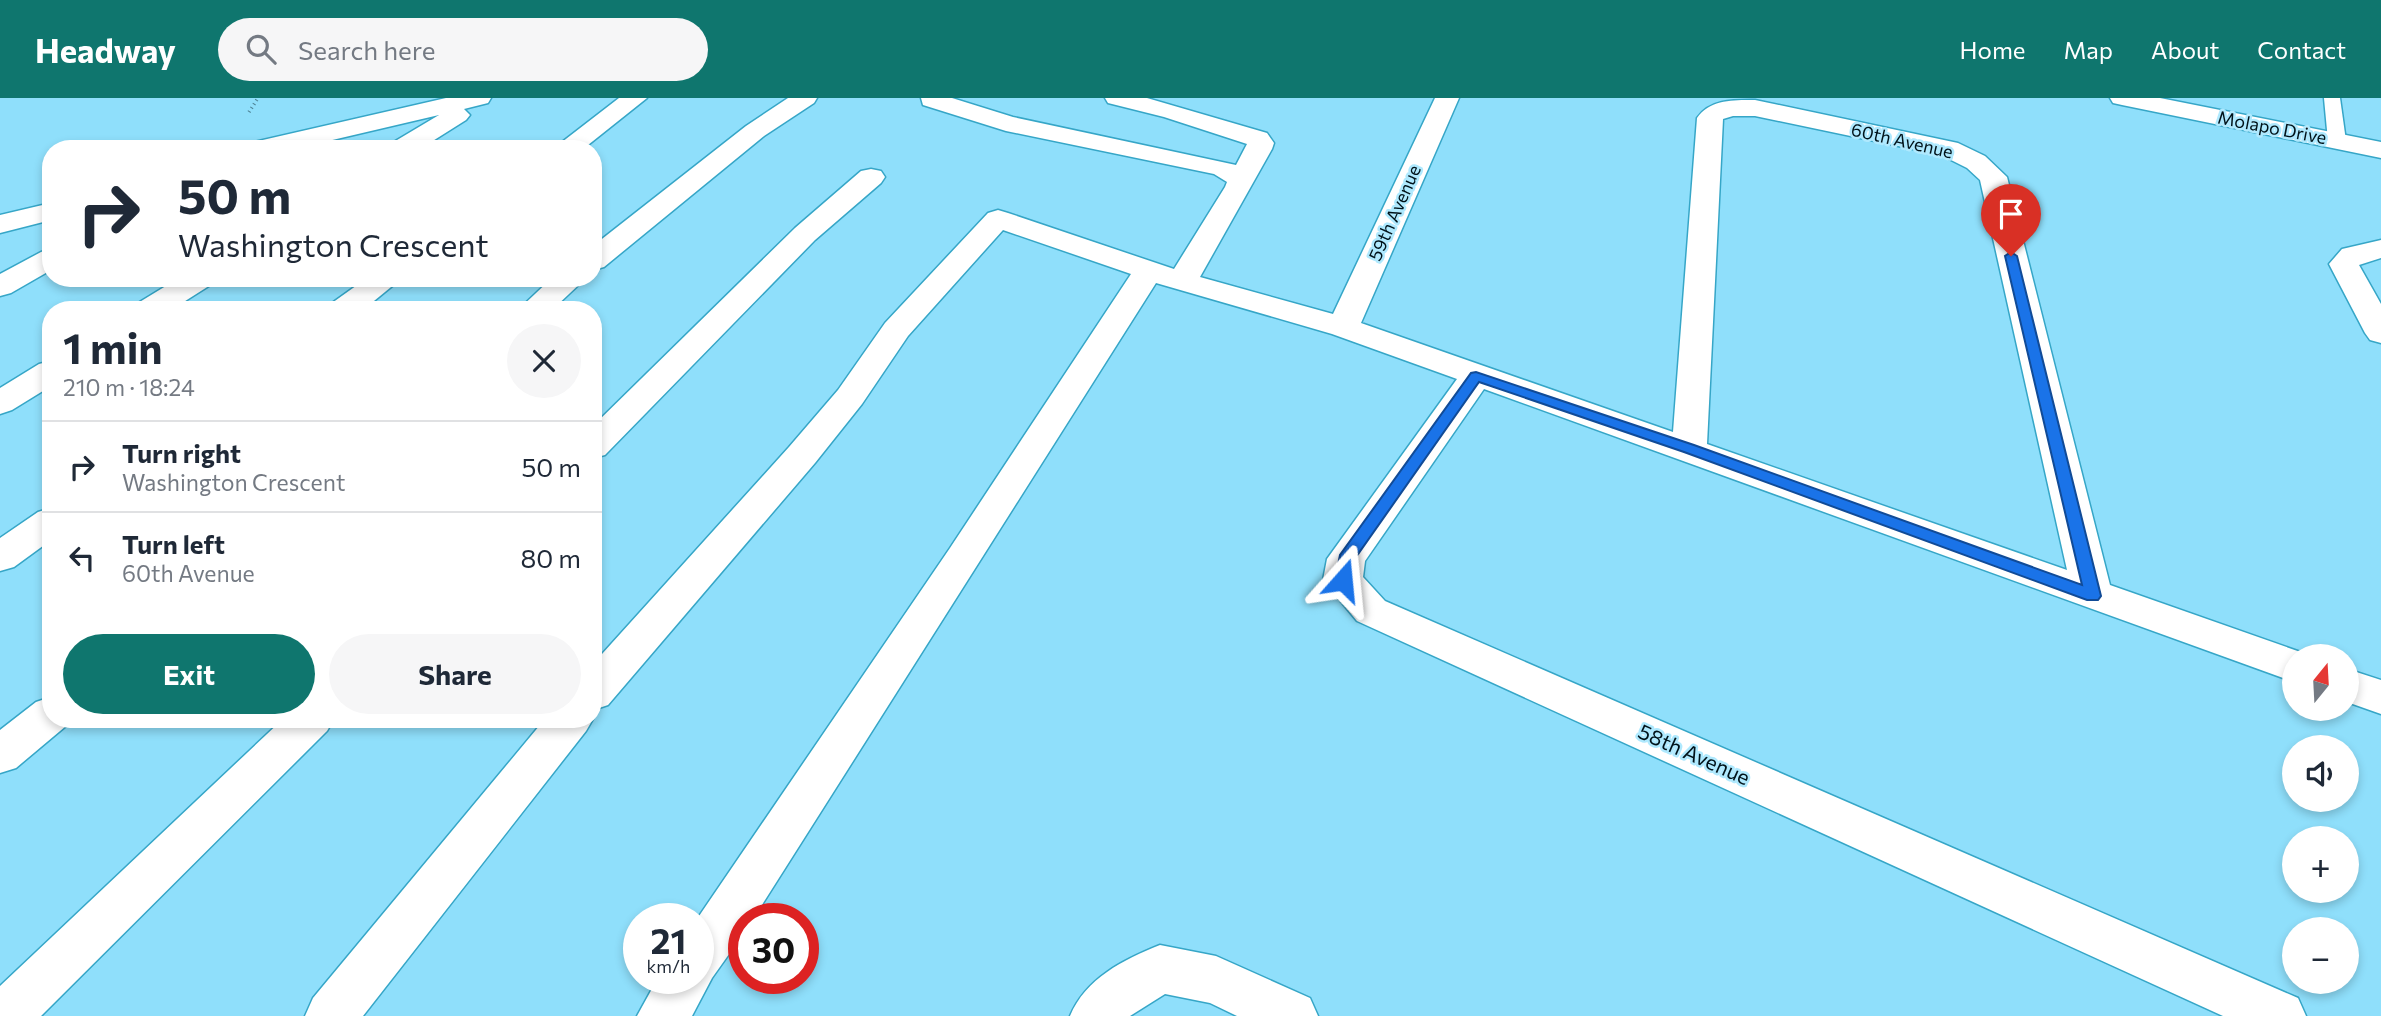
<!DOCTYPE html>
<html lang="en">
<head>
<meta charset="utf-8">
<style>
  :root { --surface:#fff; --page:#f6f6f7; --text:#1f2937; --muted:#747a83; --line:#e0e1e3; --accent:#0f766e }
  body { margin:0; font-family:Commissioner,sans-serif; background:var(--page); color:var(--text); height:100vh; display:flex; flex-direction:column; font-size:26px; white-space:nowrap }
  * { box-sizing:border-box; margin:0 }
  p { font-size:23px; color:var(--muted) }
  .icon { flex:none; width:38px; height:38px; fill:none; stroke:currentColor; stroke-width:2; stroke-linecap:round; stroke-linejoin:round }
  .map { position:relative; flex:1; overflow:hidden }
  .sheet { position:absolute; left:42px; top:203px; width:560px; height:427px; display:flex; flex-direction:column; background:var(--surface); border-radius:28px; box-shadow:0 4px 10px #0003 }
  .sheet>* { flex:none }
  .guide { position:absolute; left:42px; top:42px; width:560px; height:147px; border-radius:28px; box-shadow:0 4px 10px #0003; background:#fff; color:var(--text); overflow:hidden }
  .needle { width:46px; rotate:18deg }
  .tools { position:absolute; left:2282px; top:546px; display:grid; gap:14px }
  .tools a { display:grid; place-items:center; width:77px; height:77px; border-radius:50%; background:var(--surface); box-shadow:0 4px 10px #0003; font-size:35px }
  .speed { position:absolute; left:623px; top:805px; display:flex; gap:14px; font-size:35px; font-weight:700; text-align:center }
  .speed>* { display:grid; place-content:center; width:91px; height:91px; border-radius:50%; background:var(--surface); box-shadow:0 4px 10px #0003; line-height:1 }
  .speed small { font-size:18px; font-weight:400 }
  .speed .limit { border:10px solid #d22; background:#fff; color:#111 }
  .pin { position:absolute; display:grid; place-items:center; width:60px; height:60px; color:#fff; margin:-72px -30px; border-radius:50% 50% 50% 0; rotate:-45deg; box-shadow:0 0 7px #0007 }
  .pin .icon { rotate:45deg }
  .me { position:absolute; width:77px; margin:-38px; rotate:18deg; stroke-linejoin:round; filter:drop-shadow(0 0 5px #0008) }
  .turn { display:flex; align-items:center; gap:24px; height:147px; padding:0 21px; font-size:32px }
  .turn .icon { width:91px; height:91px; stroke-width:2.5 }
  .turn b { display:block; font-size:49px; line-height:60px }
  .round { display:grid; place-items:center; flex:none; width:74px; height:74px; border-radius:37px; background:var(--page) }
  .summary { display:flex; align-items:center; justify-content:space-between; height:119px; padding:0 21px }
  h1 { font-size:42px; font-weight:700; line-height:52px }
  .button { display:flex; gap:14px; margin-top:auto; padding:14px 21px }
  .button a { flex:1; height:80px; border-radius:42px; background:var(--accent); color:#fff; font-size:28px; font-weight:700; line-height:80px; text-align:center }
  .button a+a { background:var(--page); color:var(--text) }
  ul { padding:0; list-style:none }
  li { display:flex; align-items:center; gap:21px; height:91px; padding:0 21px; border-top:2px solid var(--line) }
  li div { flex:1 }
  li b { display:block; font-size:26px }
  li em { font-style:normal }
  header { display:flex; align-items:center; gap:42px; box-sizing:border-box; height:98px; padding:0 35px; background:var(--accent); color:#fff }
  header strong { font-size:33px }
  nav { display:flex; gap:38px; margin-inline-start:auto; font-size:24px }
  .search { width:490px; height:63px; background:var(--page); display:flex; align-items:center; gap:18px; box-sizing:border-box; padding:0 24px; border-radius:38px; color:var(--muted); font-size:26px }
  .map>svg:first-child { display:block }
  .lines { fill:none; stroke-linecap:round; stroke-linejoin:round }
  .lane-casing { stroke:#36a6c7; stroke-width:3 }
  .street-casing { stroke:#36a6c7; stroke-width:3 }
  .path { stroke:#4d8193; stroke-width:3.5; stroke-dasharray:1 3.5; stroke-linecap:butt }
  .lane { fill:#fff; fill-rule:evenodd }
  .street { fill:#fff; fill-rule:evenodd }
  .route { fill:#1a73e8; stroke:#114b97; stroke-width:2 }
  .labels { text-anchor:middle; stroke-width:5; stroke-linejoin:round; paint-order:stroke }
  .far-street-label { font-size:18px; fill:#001219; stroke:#afe9fe }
  .street-label { font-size:21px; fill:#001219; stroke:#afe9fe }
</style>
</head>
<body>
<header>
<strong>Headway</strong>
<div class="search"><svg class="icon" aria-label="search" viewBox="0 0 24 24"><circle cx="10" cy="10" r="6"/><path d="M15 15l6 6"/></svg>Search here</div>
<nav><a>Home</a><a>Map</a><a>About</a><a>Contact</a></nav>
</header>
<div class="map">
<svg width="2381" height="918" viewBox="0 0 2381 918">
  <rect width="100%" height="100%" fill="#8fdffb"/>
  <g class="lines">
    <defs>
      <path id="lane" d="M2324,0H2340L2346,43L2343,47H2331L2328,43Z"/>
      <path id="street" d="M446,0H491L488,5L464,11L470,17L466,22L420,51H388L392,45L439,17L294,51H246L250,45Z
        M619,0H647L583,51H553Z
        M788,0H817L814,5L764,38L604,169L593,172V148L746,28Z
        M921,0H952L1013,19L1236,67L1247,46L1164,19L1108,5L1105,0H1147L1267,35L1274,45L1272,51L1200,179L1333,216L1435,0H1459L1361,225L1673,334L1697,20C1710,1 1734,2 1755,2L1958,45L1985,58L2007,79L2110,487L2309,557L2294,558V584L1484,291L1365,463L1363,479L1385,503L2298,900L2306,918H2223L1357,523L1323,482L1327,461L1457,281L1332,236L1156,185L753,821H744V835L712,880L692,918H637L658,880H698L697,821L950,450L1131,176L1003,132L908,238L862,306L815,365L608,607L593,612V566L789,349L838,292L885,225L988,115L998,112L1008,115L1174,171L1225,89L1227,84L1214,76L1006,33L923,7ZM1733,18H1755L1941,57L1967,70L1980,82L2067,472L1707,346L1723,21Z
        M2110,0H2160L2381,44V60L2122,7L2113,5Z
        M871,71L881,73L885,79L881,85L815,142L605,357L593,360V328L795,130L861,73Z
        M51,105V122L0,135V117Z
        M2381,142V160L2359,167L2381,206V245L2370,242L2365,235L2329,166L2342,151Z
        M51,151V172L11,195L0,198V176L41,154Z
        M179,180H216L212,186L171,212H134L138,205Z
        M367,180H402L363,212H328L332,205Z
        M552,180H586L552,212H518Z
        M51,263V288L12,312L0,316V290L39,266Z
        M51,410V442L14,469L0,473V440L38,414Z
        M2347,571L2381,582V616L2347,604Z
        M51,599V621H70L66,628L16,670L0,675V632L36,604Z
        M283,621H334L327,633L41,918H0V888Z
        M545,621H593L586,633L363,918H305L313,900Z
        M1160,847L1216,858L1310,900L1318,918H1237L1210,905L1165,896L1130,918H1070C1086,880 1123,862 1160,847Z"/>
    </defs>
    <use href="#lane" class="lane-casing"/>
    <use href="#street" class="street-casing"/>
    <path class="path" d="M249,14L258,0"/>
    <use href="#lane" class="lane"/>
    <use href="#street" class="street"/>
  </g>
  <path class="route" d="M2011,154L2017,158L2101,498L2098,502H2087L1684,354L1479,284L1354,462L1349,486L1343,488L1335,482L1340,457L1471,275L1476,274L1694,347L2082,487L2005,158Z"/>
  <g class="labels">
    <g class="far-street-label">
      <text transform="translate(2272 30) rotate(11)" y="6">Molapo Drive</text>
      <text transform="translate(1902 43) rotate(13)" y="6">60th Avenue</text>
      <text transform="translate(1395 115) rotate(-66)" y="6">59th Avenue</text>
    </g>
    <g class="street-label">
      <text transform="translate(1694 657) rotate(24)" y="7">58th Avenue</text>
    </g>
  </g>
</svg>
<div class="tools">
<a><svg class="needle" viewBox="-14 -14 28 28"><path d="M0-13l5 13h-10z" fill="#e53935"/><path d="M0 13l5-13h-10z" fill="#747a83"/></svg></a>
<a><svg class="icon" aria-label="sound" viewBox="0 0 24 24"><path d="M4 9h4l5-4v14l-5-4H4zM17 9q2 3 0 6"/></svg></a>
<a>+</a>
<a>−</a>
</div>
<div class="speed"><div>21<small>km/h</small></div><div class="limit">30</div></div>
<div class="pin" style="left:2011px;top:158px;background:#d93025"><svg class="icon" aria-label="arrive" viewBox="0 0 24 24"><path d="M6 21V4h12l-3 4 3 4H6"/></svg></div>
<svg class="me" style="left:1343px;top:482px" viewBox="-20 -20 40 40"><path d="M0-17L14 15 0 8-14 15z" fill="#1a73e8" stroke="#fff" stroke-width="4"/></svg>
<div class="guide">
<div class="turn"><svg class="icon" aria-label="right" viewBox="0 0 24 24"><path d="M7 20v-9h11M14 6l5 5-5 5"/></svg><div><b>50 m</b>Washington Crescent</div></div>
</div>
<section class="sheet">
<div class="summary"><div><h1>1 min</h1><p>210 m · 18:24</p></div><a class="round"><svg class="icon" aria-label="close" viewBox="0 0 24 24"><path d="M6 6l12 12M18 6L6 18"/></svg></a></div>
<ul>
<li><svg class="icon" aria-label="right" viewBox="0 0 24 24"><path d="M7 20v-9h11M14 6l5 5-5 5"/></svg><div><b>Turn right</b><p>Washington Crescent</p></div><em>50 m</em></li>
<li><svg class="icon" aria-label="left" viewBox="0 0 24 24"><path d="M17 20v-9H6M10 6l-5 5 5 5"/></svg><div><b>Turn left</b><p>60th Avenue</p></div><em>80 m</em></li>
</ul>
<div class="button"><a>Exit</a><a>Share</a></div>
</section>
</div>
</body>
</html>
